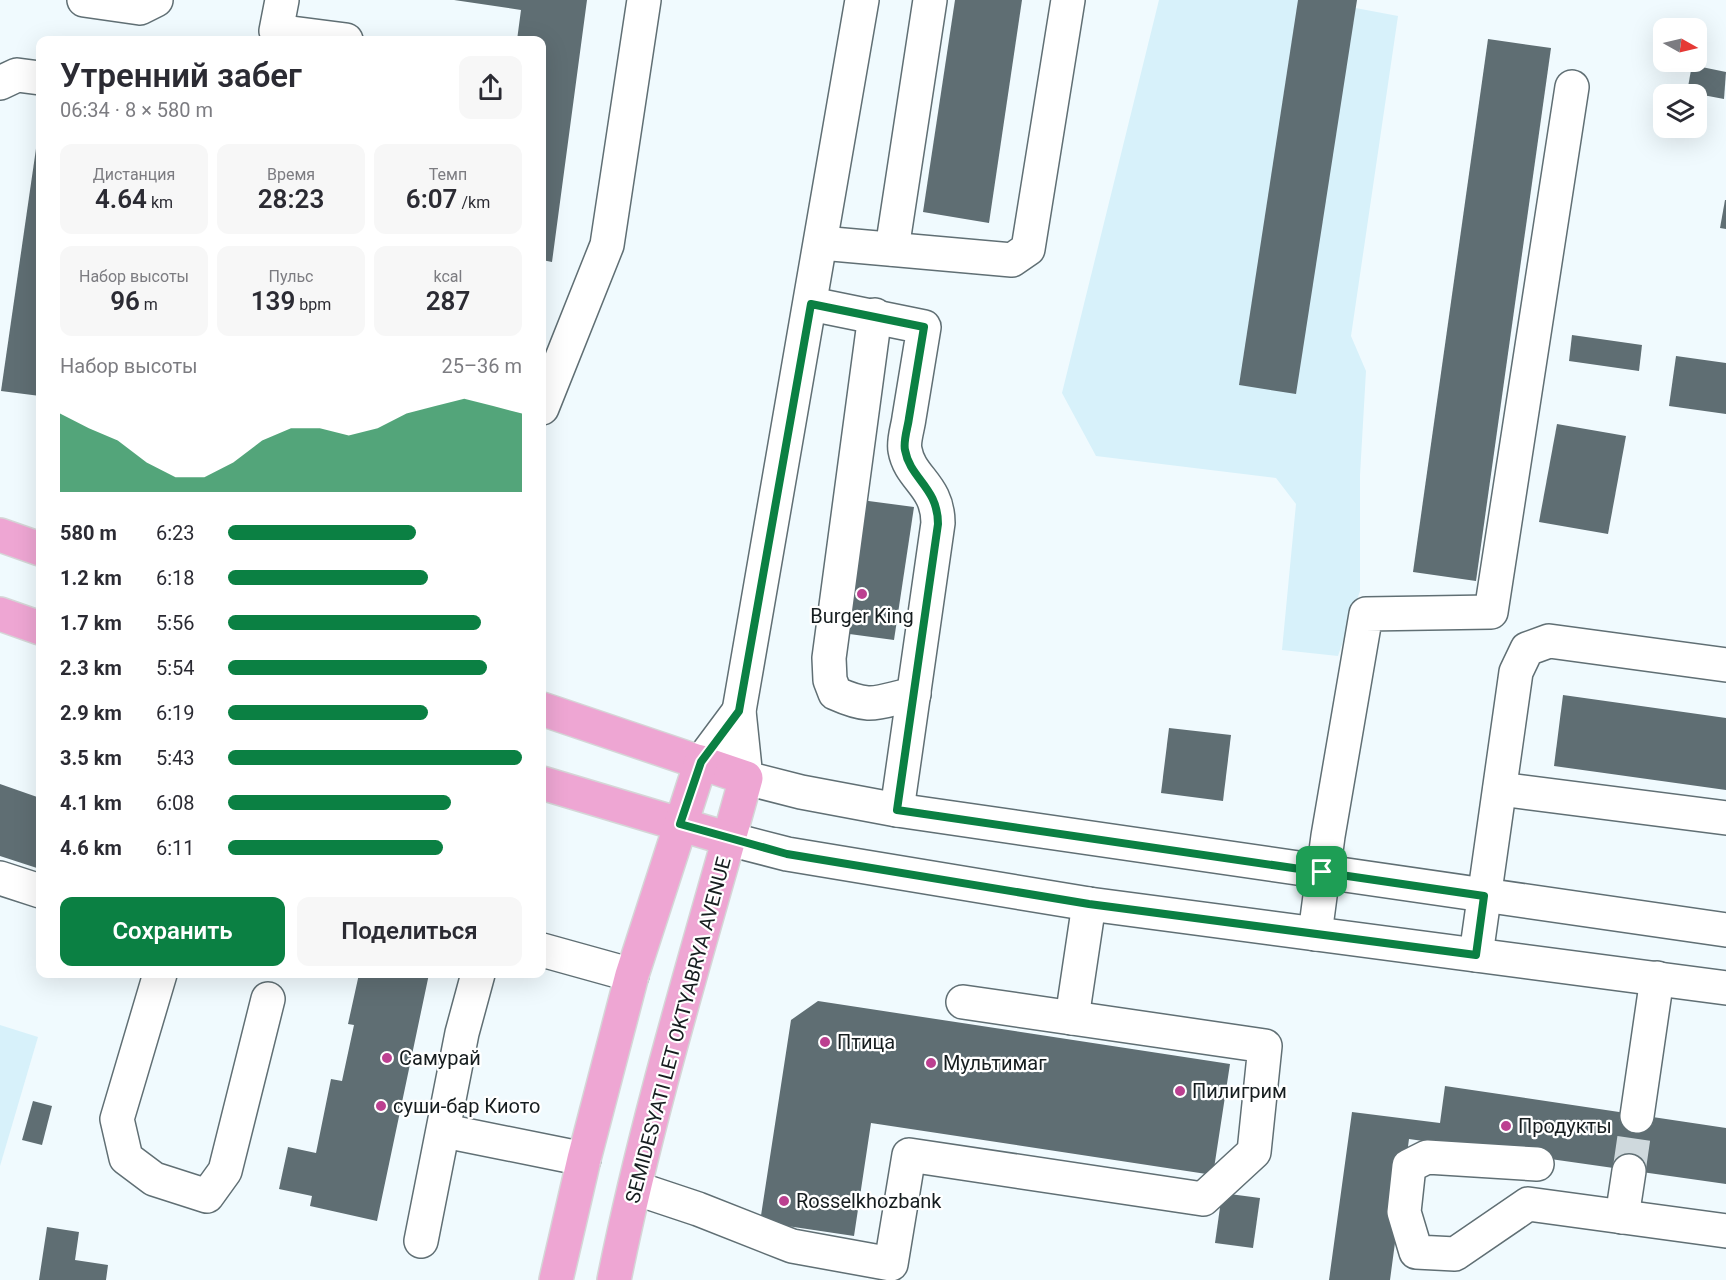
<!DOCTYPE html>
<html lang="ru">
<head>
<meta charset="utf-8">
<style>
	:root { --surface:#fff; --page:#f7f7f7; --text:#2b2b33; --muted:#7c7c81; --accent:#0b8043 }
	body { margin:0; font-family:Roboto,sans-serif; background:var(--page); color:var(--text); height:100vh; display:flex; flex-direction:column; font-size:22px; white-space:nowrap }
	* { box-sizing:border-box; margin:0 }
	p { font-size:20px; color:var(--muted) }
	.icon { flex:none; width:33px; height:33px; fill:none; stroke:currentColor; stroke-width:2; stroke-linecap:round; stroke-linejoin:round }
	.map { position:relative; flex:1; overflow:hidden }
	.drawer { position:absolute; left:36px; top:36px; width:510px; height:942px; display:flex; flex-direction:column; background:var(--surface); border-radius:12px; box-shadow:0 6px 24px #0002 }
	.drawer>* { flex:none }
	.needle { width:39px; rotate:98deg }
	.fabs { position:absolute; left:1653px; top:18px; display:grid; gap:12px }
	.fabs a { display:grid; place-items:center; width:54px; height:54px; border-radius:12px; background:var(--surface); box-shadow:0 6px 24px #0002; font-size:30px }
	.pin { position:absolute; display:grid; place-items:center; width:51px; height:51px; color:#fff; margin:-26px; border-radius:12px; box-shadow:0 3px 9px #0006 }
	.round { display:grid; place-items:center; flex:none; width:63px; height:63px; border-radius:12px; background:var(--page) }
	.overview { display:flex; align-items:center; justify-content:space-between; height:102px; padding:0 24px }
	h1 { font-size:33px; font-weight:600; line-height:45px }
	.stats { display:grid; grid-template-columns:repeat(3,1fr); gap:9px; height:102px; padding:6px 24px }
	.stats div { display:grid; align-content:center; border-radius:12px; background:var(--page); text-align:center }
	.stats b { font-size:26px; font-weight:600 }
	.stats small { font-size:16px; font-weight:400 }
	.stats p { font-size:16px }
	.chart { height:168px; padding:12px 24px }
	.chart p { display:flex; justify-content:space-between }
	.chart svg { width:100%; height:108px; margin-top:6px; fill:var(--accent); opacity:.7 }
	.cta { display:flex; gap:12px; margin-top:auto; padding:12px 24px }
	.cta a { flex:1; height:69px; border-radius:12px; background:var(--accent); color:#fff; font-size:24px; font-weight:600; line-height:69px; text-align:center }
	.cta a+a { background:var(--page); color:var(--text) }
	ul { padding:0 24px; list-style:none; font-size:20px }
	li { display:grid; grid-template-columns:96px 72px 1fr; align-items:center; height:45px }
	li i { height:15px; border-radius:8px; background:var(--accent) }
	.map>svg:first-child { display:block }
	.built { fill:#d7f1fa }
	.building { fill:#5f6e73 }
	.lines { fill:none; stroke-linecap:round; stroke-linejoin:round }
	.minor-tunnel { stroke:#cfd9dd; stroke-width:33; stroke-dasharray:33 16; stroke-linecap:butt }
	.minor-casing { stroke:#606f74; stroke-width:36 }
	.major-casing { stroke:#d5d6d7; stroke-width:36 }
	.minor { stroke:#fff; stroke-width:33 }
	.major { stroke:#eea6d3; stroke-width:33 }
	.route-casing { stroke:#fff; stroke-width:12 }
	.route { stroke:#0b8043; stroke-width:8 }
	.poi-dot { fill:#bc4090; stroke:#fff; stroke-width:2 }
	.labels { text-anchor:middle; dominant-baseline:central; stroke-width:4.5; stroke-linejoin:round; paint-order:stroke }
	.poi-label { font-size:20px; fill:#161d1f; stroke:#fff; text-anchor:start }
	.street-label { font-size:20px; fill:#161d1f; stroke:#fff }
</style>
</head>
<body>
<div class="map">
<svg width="1726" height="1280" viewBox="0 0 1726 1280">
	<rect width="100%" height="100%" fill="#f0fafe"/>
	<g class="built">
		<path d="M1159,0H1313L1398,16L1351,336L1366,371L1360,475V591L1338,656L1282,650L1296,504L1276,478L1096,456L1062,393Z"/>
		<path d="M0,1025L38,1037L0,1166Z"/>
	</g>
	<g class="building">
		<path d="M454,0H587L552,262L542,260V40H517L521,10Z"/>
		<path d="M955,0H1022L989,223L923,212Z"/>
		<path d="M1298,0H1357L1296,394L1239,385Z"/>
		<path d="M1488,39L1551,48L1476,581L1413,572Z"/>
		<path d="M1692,65L1726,72L1724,99L1687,92Z"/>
		<path d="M39,128H40V396L1,391Z"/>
		<path d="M1725,200H1726V229L1720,228Z"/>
		<path d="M1572,335L1642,345L1639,371L1569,361Z"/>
		<path d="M1676,356L1726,363V414L1669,406Z"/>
		<path d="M1557,424L1626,436L1608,534L1539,522Z"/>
		<path d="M861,500L914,507L894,640L842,633Z"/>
		<path d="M1563,695L1726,718V790L1554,766Z"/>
		<path d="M1169,728L1231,735L1223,801L1161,793Z"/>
		<path d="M0,784L40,798V869L0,856Z"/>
		<path d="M359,974H429L377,1221L310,1206L312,1196L279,1189L288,1147L316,1153L331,1079L342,1081L354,1025L348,1024Z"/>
		<path d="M818,1001L1230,1064L1213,1175L871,1123L854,1236L760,1222L791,1020Z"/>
		<path d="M1445,1086L1726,1128V1184L1409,1139L1390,1280H1329L1352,1112L1440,1123Z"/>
		<path d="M33,1101L52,1106L42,1145L22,1140Z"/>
		<path d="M1222,1193L1260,1198L1253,1248L1215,1243Z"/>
		<path d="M47,1227L79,1232L75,1260L108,1265L106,1280H39Z"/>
	</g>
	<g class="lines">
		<path class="minor-tunnel" d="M1629,1171L1637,1116"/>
		<defs>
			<g id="minor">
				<path d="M84,0L140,8L156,0"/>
				<path d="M282,0L276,31L346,40"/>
				<path d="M862,0L739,711L746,778L801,792L897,810L1726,930"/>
				<path d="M0,83L17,75L40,78"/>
				<path d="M821,243L1012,260L1028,249L1068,0"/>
				<path d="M892,249L930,0"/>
				<path d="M811,304L924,327C919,357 914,388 909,418C908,427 903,441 905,450C910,479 938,485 938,523L897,810"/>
				<path d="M875,315L829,658L830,680L835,693C873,710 876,702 914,694"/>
				<path d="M542,408L607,245L644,0"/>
				<path d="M701,762L739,711"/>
				<path d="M1500,789L1726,818"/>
				<path d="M729,839L787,854L1089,904L1726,988"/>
				<path d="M0,878L40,891"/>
				<path d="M1315,934L1328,836L1366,614L1491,612L1572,87"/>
				<path d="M542,950L632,975"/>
				<path d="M1476,955L1516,672L1527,649L1549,641L1726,665"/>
				<path d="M160,974L117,1119L126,1158L154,1179L207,1196L225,1171L268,999"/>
				<path d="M1072,1018L1089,904"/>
				<path d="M1637,1116L1657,978"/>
				<path d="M445,1131L584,1159"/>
				<path d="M1537,1164L1427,1157L1409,1166L1404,1212L1416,1252L1455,1254L1528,1204L1726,1231"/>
				<path d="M635,1188L698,1209L792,1246L891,1264L909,1155L1203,1199L1254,1152L1265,1046L963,1002"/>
				<path d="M1622,1217L1629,1171"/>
				<path d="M421,1241L462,1033L478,974"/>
			</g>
			<g id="major">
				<path d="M0,535L40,549"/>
				<path d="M0,614L40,628"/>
				<path d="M542,709L746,778C700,944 648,1111 614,1280"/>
				<path d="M542,783L729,839"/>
				<path d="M556,1280L584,1159L632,975L701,762"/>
			</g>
		</defs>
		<use href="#minor" class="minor-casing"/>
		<use href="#major" class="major-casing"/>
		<use href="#minor" class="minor"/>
		<use href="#major" class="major"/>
	</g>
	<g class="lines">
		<defs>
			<path id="route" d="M811,304L924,327C919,357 914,388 909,418C908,427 903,441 905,450C910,479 938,487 938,524L897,810L1484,896L1476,955L1089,904L787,854L680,824L701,762L739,711Z"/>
		</defs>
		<use href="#route" class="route-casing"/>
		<use href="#route" class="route"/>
	</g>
	<g class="poi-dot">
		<circle cx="862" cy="594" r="6"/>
		<circle cx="825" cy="1042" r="6"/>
		<circle cx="387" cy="1058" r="6"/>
		<circle cx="931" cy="1063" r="6"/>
		<circle cx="1180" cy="1091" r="6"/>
		<circle cx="381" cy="1106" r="6"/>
		<circle cx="1506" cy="1126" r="6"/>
		<circle cx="784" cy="1201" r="6"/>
	</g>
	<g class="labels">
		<g class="poi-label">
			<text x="862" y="616" text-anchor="middle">Burger King</text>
			<text x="837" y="1042">Птица</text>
			<text x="399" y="1058">Самурай</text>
			<text x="943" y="1063">Мультимаг</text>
			<text x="1192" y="1091">Пилигрим</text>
			<text x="393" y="1106">суши-бар Киото</text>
			<text x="1518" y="1126">Продукты</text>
			<text x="796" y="1201">Rosselkhozbank</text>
		</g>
		<g class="street-label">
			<text transform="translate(678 1030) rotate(-75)">SEMIDESYATI LET OKTYABRYA AVENUE</text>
		</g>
	</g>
</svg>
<div class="fabs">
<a><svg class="needle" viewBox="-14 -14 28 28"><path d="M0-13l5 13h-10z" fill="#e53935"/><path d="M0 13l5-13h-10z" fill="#7c7c81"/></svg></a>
<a><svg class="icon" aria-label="layers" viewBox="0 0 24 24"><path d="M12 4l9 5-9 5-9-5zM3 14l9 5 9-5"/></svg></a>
</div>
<div class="pin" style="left:1322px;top:872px;background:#1e9e55"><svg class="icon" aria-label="arrive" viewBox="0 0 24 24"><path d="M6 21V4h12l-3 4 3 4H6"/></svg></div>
<section class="drawer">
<div class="overview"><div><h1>Утренний забег</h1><p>06:34 · 8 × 580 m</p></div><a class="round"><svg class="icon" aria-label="share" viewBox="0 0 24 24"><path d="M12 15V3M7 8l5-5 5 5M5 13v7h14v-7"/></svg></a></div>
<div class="stats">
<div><p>Дистанция</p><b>4.64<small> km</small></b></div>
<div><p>Время</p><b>28:23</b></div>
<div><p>Темп</p><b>6:07<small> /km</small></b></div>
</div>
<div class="stats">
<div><p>Набор высоты</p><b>96<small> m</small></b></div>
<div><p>Пульс</p><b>139<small> bpm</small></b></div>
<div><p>kcal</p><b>287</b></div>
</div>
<div class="chart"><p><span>Набор высоты</span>25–36 m</p>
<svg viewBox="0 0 160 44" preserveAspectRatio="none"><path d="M0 44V12L10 18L20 23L30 32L40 38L50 38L60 32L70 23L80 18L90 18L100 21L110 18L120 12L130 9L140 6L150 9L160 12V44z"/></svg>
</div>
<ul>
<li><b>580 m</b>6:23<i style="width:64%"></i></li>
<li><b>1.2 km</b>6:18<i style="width:68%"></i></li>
<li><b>1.7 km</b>5:56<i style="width:86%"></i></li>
<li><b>2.3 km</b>5:54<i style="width:88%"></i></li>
<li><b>2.9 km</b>6:19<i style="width:68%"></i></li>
<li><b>3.5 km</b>5:43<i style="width:100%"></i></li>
<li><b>4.1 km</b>6:08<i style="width:76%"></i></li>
<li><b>4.6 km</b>6:11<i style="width:73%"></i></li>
</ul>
<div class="cta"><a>Сохранить</a><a>Поделиться</a></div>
</section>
</div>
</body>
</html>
